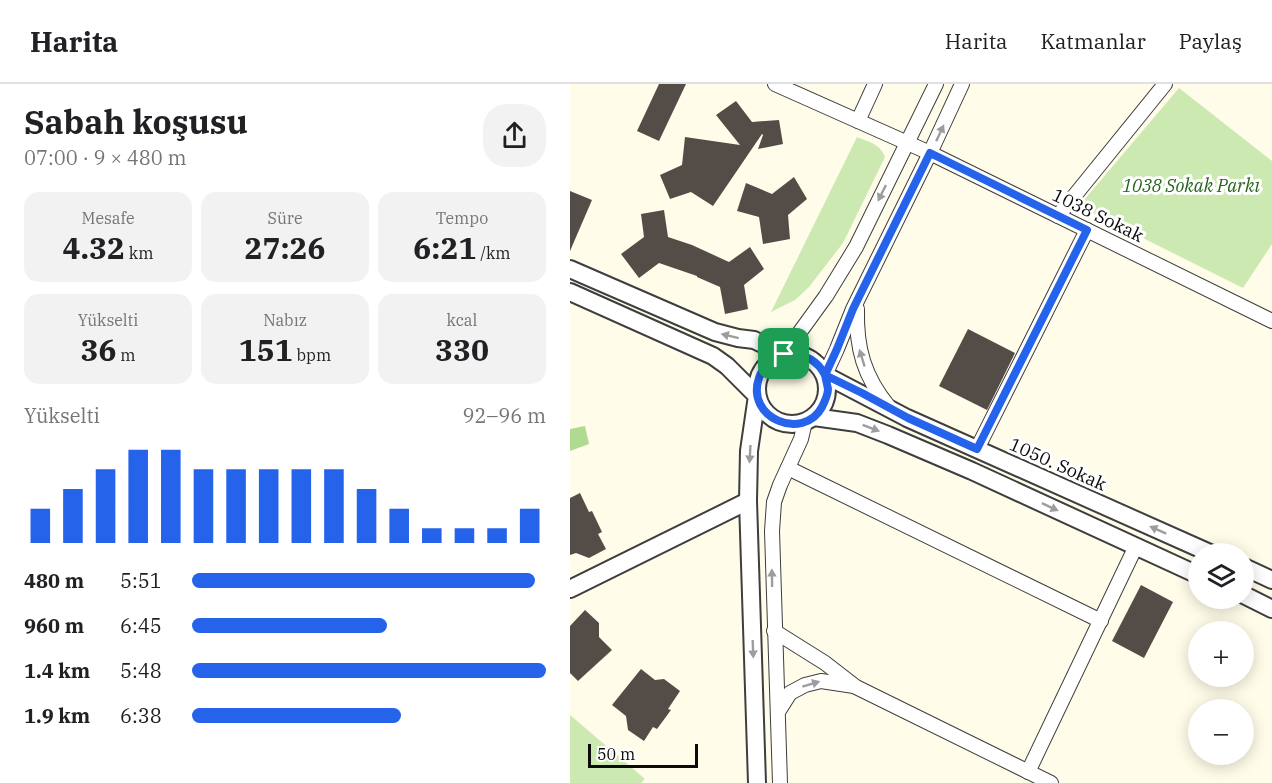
<!DOCTYPE html>
<html lang="tr">
<head>
<meta charset="utf-8">
<style>
	:root { --surface:#fff; --page:#f2f2f2; --text:#202124; --muted:#757577; --line:#e0e0e0; --accent:#2563eb }
	body { margin:0; font-family:"IBM Plex Serif",serif; background:var(--page); color:var(--text); height:100vh; display:flex; flex-direction:column; font-size:22px; white-space:nowrap }
	* { box-sizing:border-box; margin:0 }
	p { font-size:20px; color:var(--muted) }
	.icon { flex:none; width:33px; height:33px; fill:none; stroke:currentColor; stroke-width:2; stroke-linecap:round; stroke-linejoin:round }
	.map { position:relative; flex:1; overflow:hidden }
	.panel { display:flex; flex-direction:column; background:var(--surface); width:570px }
	.panel>* { flex:none }
	.buttons { position:absolute; left:618px; top:459px; display:grid; gap:12px }
	.buttons a { display:grid; place-items:center; width:66px; height:66px; border-radius:50%; background:var(--surface); box-shadow:0 3px 15px #0003; font-size:30px }
	.scale { position:absolute; left:18px; bottom:15px; width:110px; box-sizing:border-box; padding-left:6px; border:3px solid #0b0b0b; border-top:0; font-size:16px; line-height:21px; white-space:nowrap; color:#0b0b0b; -webkit-text-stroke:4px #fff; paint-order:stroke }
	.pin { position:absolute; display:grid; place-items:center; width:51px; height:51px; color:#fff; margin:-26px; border-radius:12px; box-shadow:0 3px 9px #0006 }
	.round { display:grid; place-items:center; flex:none; width:63px; height:63px; border-radius:24px; background:var(--page) }
	.headline { display:flex; align-items:center; justify-content:space-between; height:102px; padding:0 24px }
	h1 { font-size:33px; font-weight:700; line-height:45px }
	.figures { display:grid; grid-template-columns:repeat(3,1fr); gap:9px; height:102px; padding:6px 24px }
	.figures div { display:grid; align-content:center; border-radius:15px; background:var(--page); text-align:center }
	.figures b { font-size:30px; font-weight:700 }
	.figures small { font-size:16px; font-weight:400 }
	.figures p { font-size:16px }
	.chart { height:168px; padding:12px 24px }
	.chart p { display:flex; justify-content:space-between }
	.chart svg { width:100%; height:108px; margin-top:6px; stroke:var(--accent); stroke-width:6 }
	ul { padding:0 24px; list-style:none; font-size:20px }
	li { display:grid; grid-template-columns:96px 72px 1fr; align-items:center; height:45px }
	li i { height:15px; border-radius:8px; background:var(--accent) }
	header { display:flex; align-items:center; gap:36px; box-sizing:border-box; height:84px; padding:0 30px; background:var(--surface); border-bottom:2px solid var(--line) }
	header strong { font-size:28px }
	nav { display:flex; gap:33px; margin-inline-start:auto; font-size:21px }
	main { display:flex; flex:1; min-height:0 }
	.map>svg:first-child { display:block }
	.green { fill:#cce9b2 }
	.forest { fill:#afdb91 }
	.building { fill:#544d47 }
	.lines { fill:none; stroke-linecap:round; stroke-linejoin:round }
	.minor-casing { stroke:#3e3e3e; stroke-width:16 }
	.tertiary-casing { stroke:#3e3e3e; stroke-width:20 }
	.minor { stroke:#fff; stroke-width:14 }
	.tertiary { stroke:#fff; stroke-width:16 }
	.oneway { fill:#9d9d9d }
	.route-casing { stroke:#fff; stroke-width:12 }
	.route { stroke:#2563eb; stroke-width:8 }
	.labels { text-anchor:middle; dominant-baseline:central; stroke-width:6; stroke-linejoin:round; paint-order:stroke }
	.park-label { font-size:18px; font-style:italic; fill:#26631b; stroke:#fff }
	.street-label { font-size:18px; fill:#0b0b0b; stroke:#fff }
</style>
</head>
<body>
<header>
<strong>Harita</strong>
<nav><a>Harita</a><a>Katmanlar</a><a>Paylaş</a></nav>
</header>
<main>
<section class="panel">
<div class="headline"><div><h1>Sabah koşusu</h1><p>07:00 · 9 × 480 m</p></div><a class="round"><svg class="icon" aria-label="share" viewBox="0 0 24 24"><path d="M12 15V3M7 8l5-5 5 5M5 13v7h14v-7"/></svg></a></div>
<div class="figures">
<div><p>Mesafe</p><b>4.32<small> km</small></b></div>
<div><p>Süre</p><b>27:26</b></div>
<div><p>Tempo</p><b>6:21<small> /km</small></b></div>
</div>
<div class="figures">
<div><p>Yükselti</p><b>36<small> m</small></b></div>
<div><p>Nabız</p><b>151<small> bpm</small></b></div>
<div><p>kcal</p><b>330</b></div>
</div>
<div class="chart"><p><span>Yükselti</span>92–96 m</p>
<svg viewBox="0 0 160 44" preserveAspectRatio="none"><path d="M5 44V30M15 44V22M25 44V14M35 44V6M45 44V6M55 44V14M65 44V14M75 44V14M85 44V14M95 44V14M105 44V22M115 44V30M125 44V38M135 44V38M145 44V38M155 44V30"/></svg>
</div>
<ul>
<li><b>480 m</b>5:51<i style="width:97%"></i></li>
<li><b>960 m</b>6:45<i style="width:55%"></i></li>
<li><b>1.4 km</b>5:48<i style="width:100%"></i></li>
<li><b>1.9 km</b>6:38<i style="width:59%"></i></li>
</ul>
</section>
<div class="map">
<svg width="702" height="699" viewBox="0 0 702 699">
	<rect width="100%" height="100%" fill="#fffce9"/>
	<g class="green">
		<path d="M609,4L702,77V160L673,204L509,122Z"/>
		<path d="M287,53C299,58 310,60 315,73L273,159L239,203L225,216L201,228Z"/>
		<path d="M0,631L75,695L71,699H0Z"/>
	</g>
	<path class="forest" d="M15,342L19,360L0,367V345Z"/>
	<g class="building">
		<path d="M89,0H116L89,57L67,47Z"/>
		<path d="M166,17L182,38L209,36L213,60L188,65L193,51L192,50L143,122L121,108L100,115L90,91L112,81L115,53L170,61L146,31Z"/>
		<path d="M224,93L237,115L218,131L220,155L193,160L189,133L167,127L176,99L202,110Z"/>
		<path d="M0,107L22,116L0,167Z"/>
		<path d="M94,126L98,153L122,161L159,178L180,163L194,185L174,201L178,225L155,230L150,203L127,193V192L89,179L69,194L51,170L74,153L71,130Z"/>
		<path d="M398,245L445,269L417,326L369,302Z"/>
		<path d="M10,409L19,428L22,427L32,448L28,450L36,465L19,474L6,469L0,471V414Z"/>
		<path d="M571,501L603,518L574,574L542,557Z"/>
		<path d="M15,526L29,539V553L42,566L8,597L0,589V542Z"/>
		<path d="M71,585L85,596L94,595L110,607L98,625L101,626L87,645L83,643L74,657L58,646L56,632L42,621Z"/>
	</g>
	<g class="lines">
		<defs>
			<g id="minor">
				<path d="M205,0L360,69L702,237"/>
				<path d="M288,37L305,0"/>
				<path d="M488,132L595,0"/>
				<path d="M287,225C286,264 294,293 319,323"/>
				<path d="M214,270L256,212L286,163L366,0"/>
				<path d="M255,291L267,265L283,225L360,69L392,0"/>
				<path d="M407,365L517,146"/>
				<path d="M218,384L531,537"/>
				<path d="M204,547L255,579L286,603L481,699"/>
				<path d="M208,628L220,609L235,601L251,597L284,602"/>
				<path d="M458,688L566,462"/>
				<path d="M210,699L202,447L204,418L210,401L231,355L235,338"/>
			</g>
			<g id="tertiary">
				<path d="M0,185L145,248L168,254L184,256L214,270"/>
				<path d="M0,208L143,272L157,282L187,312L179,367L178,417L187,699"/>
				<circle cx="222" cy="305" r="35"/>
				<path d="M255,291L337,334L642,470"/>
				<path d="M244,333L287,339L318,351L402,387L628,491"/>
				<path d="M674,483L702,496"/>
				<path d="M0,505L178,417"/>
				<path d="M674,511L702,525"/>
			</g>
		</defs>
		<use href="#minor" class="minor-casing"/>
		<use href="#tertiary" class="tertiary-casing"/>
		<use href="#minor" class="minor"/>
		<use href="#tertiary" class="tertiary"/>
	</g>
	<defs><path id="oneway-solid" d="M-6-.8H1V-3.2L6.5 0L1 3.2V.8H-6Z" transform="scale(1.5)"/></defs>
	<g class="oneway">
		<use href="#oneway-solid" transform="translate(370 49) rotate(-65)"/>
		<use href="#oneway-solid" transform="translate(312 109) rotate(116)"/>
		<use href="#oneway-solid" transform="translate(160 252) rotate(-166)"/>
		<use href="#oneway-solid" transform="translate(292 274) rotate(-107)"/>
		<use href="#oneway-solid" transform="translate(301 344) rotate(21)"/>
		<use href="#oneway-solid" transform="translate(180 370) rotate(93)"/>
		<use href="#oneway-solid" transform="translate(480 423) rotate(25)"/>
		<use href="#oneway-solid" transform="translate(588 446) rotate(-156)"/>
		<use href="#oneway-solid" transform="translate(202 494) rotate(-91)"/>
		<use href="#oneway-solid" transform="translate(183 565) rotate(88)"/>
		<use href="#oneway-solid" transform="translate(241 600) rotate(-17)"/>
	</g>
	<g class="lines">
		<defs>
			<path id="route" d="M214,270C202,275 193,282 189,294C175,334 233,358 252,323C255,317 258,311 258,305C257,300 256,296 255,291L292,309L338,334L407,365L517,146L360,69L283,225L267,265L255,291C247,275 232,269 214,270"/>
		</defs>
		<use href="#route" class="route-casing"/>
		<use href="#route" class="route"/>
	</g>
	<g class="labels">
		<g class="park-label">
			<text x="621" y="101">1038 Sokak Parkı</text>
		</g>
		<g class="street-label">
			<text transform="translate(528 131) rotate(26)">1038 Sokak</text>
			<text transform="translate(488 380) rotate(24)">1050. Sokak</text>
		</g>
	</g>
</svg>
<div class="buttons">
<a><svg class="icon" aria-label="layers" viewBox="0 0 24 24"><path d="M12 4l9 5-9 5-9-5zM3 14l9 5 9-5"/></svg></a>
<a>+</a>
<a>−</a>
</div>
<div class="scale">50 m</div>
<div class="pin" style="left:214px;top:270px;background:#1e9e55"><svg class="icon" aria-label="arrive" viewBox="0 0 24 24"><path d="M6 21V4h12l-3 4 3 4H6"/></svg></div>
</div>
</main>
</body>
</html>
